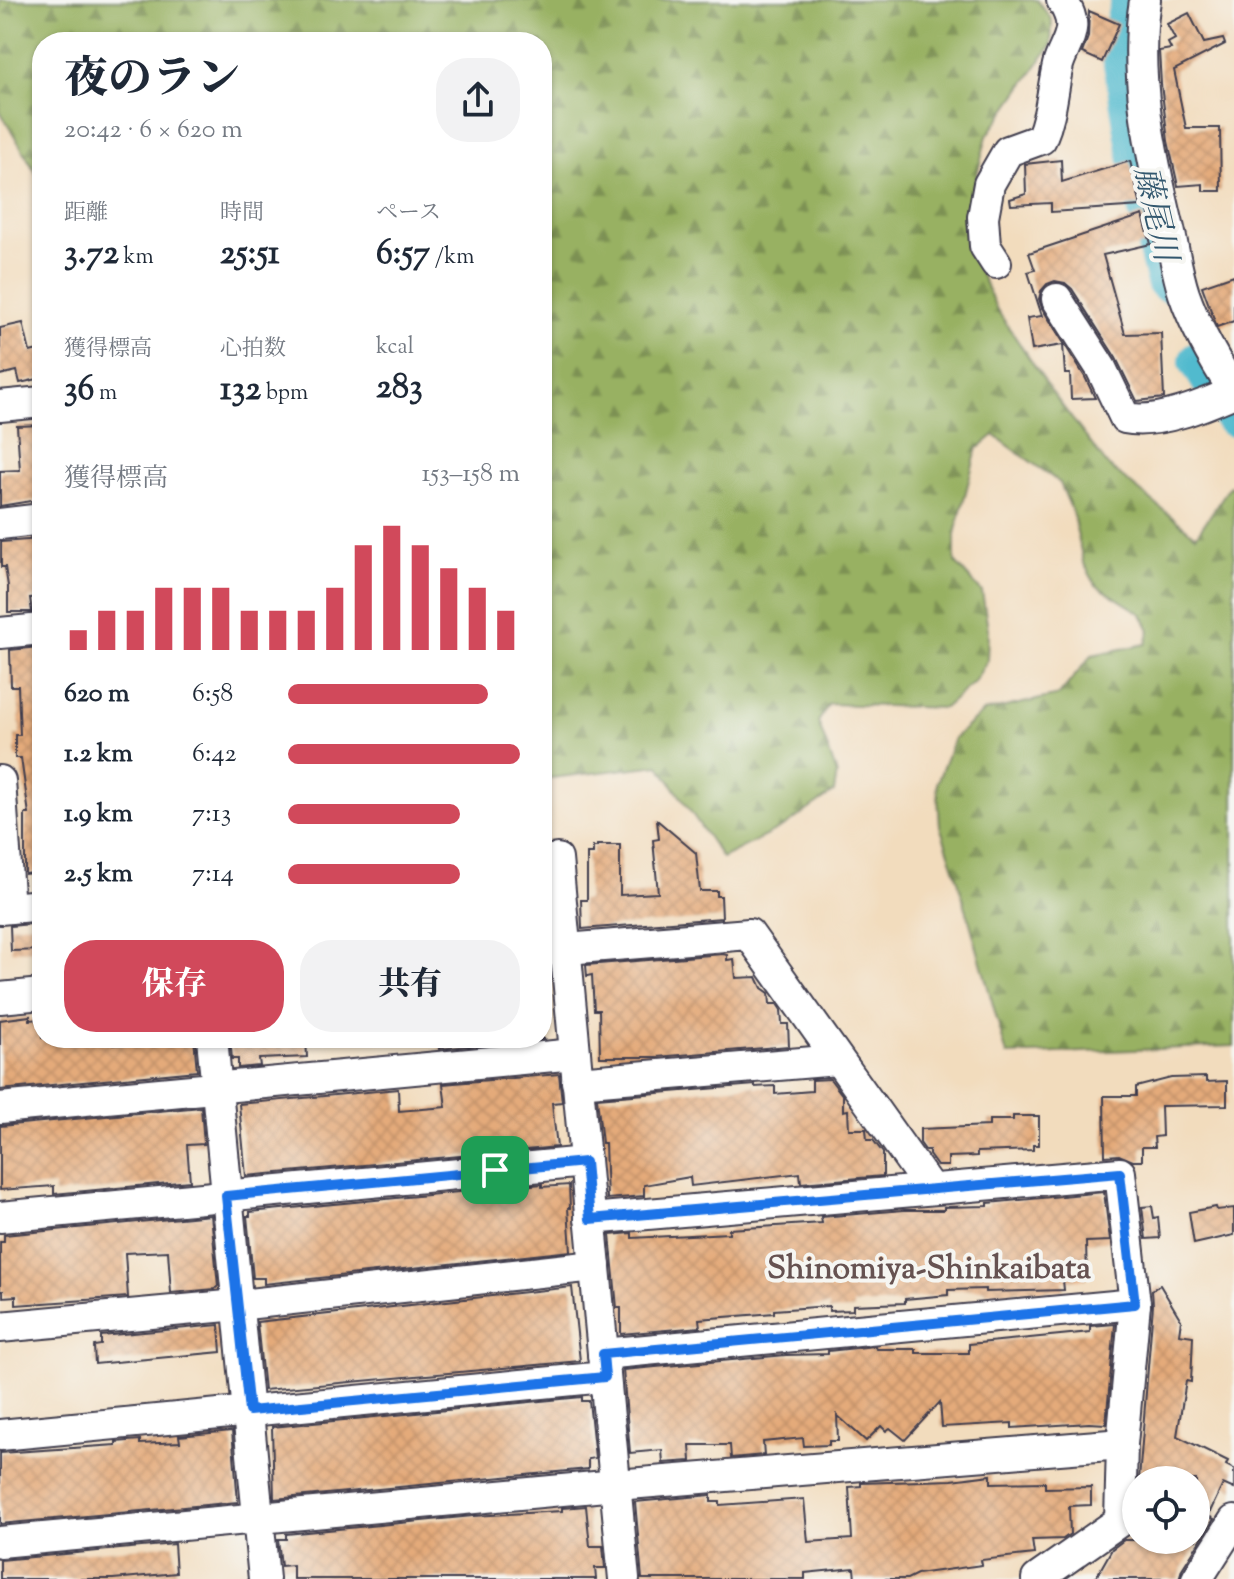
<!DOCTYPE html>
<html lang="ja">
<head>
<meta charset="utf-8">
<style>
	:root { --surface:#fff; --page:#f2f2f3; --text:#1f2937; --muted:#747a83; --accent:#d1495b }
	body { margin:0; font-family:"Sorts Mill Goudy","Noto Serif JP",serif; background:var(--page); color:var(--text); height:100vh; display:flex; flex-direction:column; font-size:30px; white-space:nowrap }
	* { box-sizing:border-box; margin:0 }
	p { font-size:26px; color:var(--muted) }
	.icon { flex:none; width:44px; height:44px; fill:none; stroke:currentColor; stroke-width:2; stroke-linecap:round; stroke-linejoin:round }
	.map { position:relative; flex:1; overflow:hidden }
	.side { position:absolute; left:32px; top:32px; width:520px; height:1016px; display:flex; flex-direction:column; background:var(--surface); border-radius:32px; box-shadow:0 2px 6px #0004 }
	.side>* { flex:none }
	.buttons { position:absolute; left:1122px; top:1466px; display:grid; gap:16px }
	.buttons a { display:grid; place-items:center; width:88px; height:88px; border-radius:50%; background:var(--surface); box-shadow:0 2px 6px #0004; font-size:40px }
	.pin { position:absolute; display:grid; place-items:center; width:68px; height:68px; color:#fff; margin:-34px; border-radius:16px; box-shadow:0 4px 12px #0006 }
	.round { display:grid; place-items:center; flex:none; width:84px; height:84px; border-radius:32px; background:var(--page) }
	.head { display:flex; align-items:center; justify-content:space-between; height:136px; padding:0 32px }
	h1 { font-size:44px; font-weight:800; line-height:60px }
	.stats { display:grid; grid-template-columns:repeat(3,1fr); gap:12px; height:136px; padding:8px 32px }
	.stats div { display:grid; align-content:center }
	.stats b { font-size:34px; font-weight:800 }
	.stats small { font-size:22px; font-weight:400 }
	.stats p { font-size:22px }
	.chart { height:224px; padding:16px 32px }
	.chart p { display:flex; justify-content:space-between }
	.chart svg { width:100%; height:144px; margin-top:8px; stroke:var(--accent); stroke-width:6 }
	.cta { display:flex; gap:16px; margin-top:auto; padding:16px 32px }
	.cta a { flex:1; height:92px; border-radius:32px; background:var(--accent); color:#fff; font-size:32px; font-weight:800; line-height:92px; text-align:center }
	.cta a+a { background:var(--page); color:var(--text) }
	ul { padding:0 32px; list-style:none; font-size:26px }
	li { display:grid; grid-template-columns:128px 96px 1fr; align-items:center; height:60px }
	li i { height:20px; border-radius:10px; background:var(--accent) }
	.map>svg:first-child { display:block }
	.forest { fill:url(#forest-firs); stroke:#5d6a4e; stroke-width:2 }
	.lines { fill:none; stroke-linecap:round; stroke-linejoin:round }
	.river { stroke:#51bace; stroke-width:42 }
	.building { fill:url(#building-cross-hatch) }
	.minor-casing { stroke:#413e4e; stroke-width:34 }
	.minor { stroke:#fff; stroke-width:30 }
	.route-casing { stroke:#fff; stroke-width:16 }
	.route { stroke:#1a73e8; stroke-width:10 }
	.labels { text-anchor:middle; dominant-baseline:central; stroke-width:8; stroke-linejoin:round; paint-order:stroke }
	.water-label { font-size:32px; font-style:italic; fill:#32576e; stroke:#f6f6f2 }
	.neighbourhood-label { font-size:32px; font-weight:bold; fill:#665251; stroke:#f6f6f2 }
</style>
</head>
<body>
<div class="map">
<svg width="1234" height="1579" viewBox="0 0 1234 1579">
	<defs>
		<pattern id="forest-firs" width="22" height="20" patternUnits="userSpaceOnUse" patternTransform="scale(2)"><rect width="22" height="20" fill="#98b162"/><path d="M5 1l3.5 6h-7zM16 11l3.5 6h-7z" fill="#7c9052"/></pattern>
		<pattern id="building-cross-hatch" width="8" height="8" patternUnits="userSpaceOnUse" patternTransform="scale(2)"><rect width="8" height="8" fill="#e4aa7a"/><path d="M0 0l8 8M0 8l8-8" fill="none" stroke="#c3926a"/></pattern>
	</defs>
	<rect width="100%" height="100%" fill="#f6f6f2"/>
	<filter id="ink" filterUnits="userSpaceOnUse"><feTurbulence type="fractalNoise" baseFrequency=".0125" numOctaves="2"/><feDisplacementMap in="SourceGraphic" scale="16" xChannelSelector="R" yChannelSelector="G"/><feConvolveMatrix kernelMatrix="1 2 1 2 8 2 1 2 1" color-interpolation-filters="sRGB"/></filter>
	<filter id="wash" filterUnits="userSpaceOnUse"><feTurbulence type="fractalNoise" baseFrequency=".006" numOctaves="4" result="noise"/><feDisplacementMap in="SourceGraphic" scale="32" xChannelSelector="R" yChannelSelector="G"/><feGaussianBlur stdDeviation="1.8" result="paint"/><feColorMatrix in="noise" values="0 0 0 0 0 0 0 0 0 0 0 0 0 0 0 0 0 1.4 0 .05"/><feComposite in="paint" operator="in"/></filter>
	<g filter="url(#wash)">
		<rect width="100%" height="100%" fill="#f2dcbd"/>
		<path class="forest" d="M0,0H1037L1052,20L1051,46L987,136L968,209L972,255L997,310L1054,395L1108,466L1196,536L1230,486L1234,489V1046L1007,1055L958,880L940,826L937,783L954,738L983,712L1059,695L1092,655L1146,644L1150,630L1142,614L1096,585L1083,562L1073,513L1060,483L994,435L977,449L955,534V562L982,592L988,629L987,661L974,682L944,708L829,704L818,722L837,774L834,792L785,826L722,858L659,765L542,779V42H42V183L0,111Z"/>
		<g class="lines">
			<g class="river">
				<path d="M1132,0L1125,26L1122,51L1147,203L1167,281"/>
				<path d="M1200,361L1234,416"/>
			</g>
		</g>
		<g id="blocks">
			<g class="building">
				<path d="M1089,11L1119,24L1102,62L1082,53L1088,37Z"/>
				<path d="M1189,13L1204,43L1223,39L1225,44L1174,70L1186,128H1220L1221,191H1203V184L1178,186L1168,141L1161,84L1159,51L1171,49L1168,43L1175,39L1167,24Z"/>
				<path d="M1061,160L1062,182L1130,161L1141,206L1051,212V203L1011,205L1010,199L1026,194L1025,164Z"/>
				<path d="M1143,215L1151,244L1103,255L1125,334L1161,333L1164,398L1137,401L1116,358L1072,289L1065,283L1055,281L1047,284L1041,291L1039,299L1042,308L1085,377L1095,398L1071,399L1070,374H1065L1063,345L1032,350L1027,318L1042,316L1028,272L1035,270L1029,253Z"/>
				<path d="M1234,275V321L1217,327L1202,286Z"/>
				<path d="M23,323L30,352L42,349V378L20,383L17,371L0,375V328Z"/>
				<path d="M42,425V496H37V500L0,506V471L20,470L17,426Z"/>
				<path d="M41,539L42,597L30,598L32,612H8V586L5,567H1V542Z"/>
				<path d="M39,647L42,649V872L25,874V814H29L21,758H15V735H20L18,686H11L10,650Z"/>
				<path d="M657,820L696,853L700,891H717V896H721L722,918L582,929L581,900H587V854H593V847H597V845H620V895L658,893L653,840L659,839Z"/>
				<path d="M42,923V950L11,951L10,926Z"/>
				<path d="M723,954L727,955V960L734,959L736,978L757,977L762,988L769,993L770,1004H777L781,1010L782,1024H788L789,1046L657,1057H600L599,1010H594L592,975L587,976L586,965Z"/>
				<path d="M30,1016V1020L41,1019L42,1038H112L113,1045L194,1038L197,1071L0,1090V1020Z"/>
				<path d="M230,1038H306L307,1057L259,1059L260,1066L238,1068V1059H232Z"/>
				<path d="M438,1038H543V1039L439,1049Z"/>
				<path d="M559,1074L562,1102L552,1103L557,1147L246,1176L239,1104L398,1089L399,1111L446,1107L443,1084Z"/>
				<path d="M1206,1077V1082L1227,1081V1105L1161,1106L1162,1136L1154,1137L1155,1147H1142V1161H1133L1119,1155L1105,1156L1104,1096H1136V1087L1171,1078Z"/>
				<path d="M830,1079L843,1096V1111L848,1110L849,1129H866L867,1140H873L883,1153V1176L801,1183L800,1173L691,1186L690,1177L644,1185V1196L607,1199L605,1143H602L597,1098L755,1085V1087L775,1086V1094L812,1091V1080Z"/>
				<path d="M201,1107L204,1144L187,1145L190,1181L54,1194V1186L0,1190V1126Z"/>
				<path d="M1013,1116H1039V1145H1033V1150L977,1152V1156L948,1157V1166H937L929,1155V1150H925L920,1143V1129L989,1126V1120H1013Z"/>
				<path d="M542,1184V1187L569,1185L570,1208H568L571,1251L264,1284V1278H253L247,1216H250V1212Z"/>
				<path d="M1104,1192L1110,1241L1086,1242L1087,1279L1063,1280L1064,1290L985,1292V1289L948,1290V1295L905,1299V1303L853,1305V1310L829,1311V1306L774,1310V1313L762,1314L699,1319L700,1327L621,1334V1308H617L610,1235L632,1233V1238L729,1233V1229L822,1223L821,1217L904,1210H944V1207L988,1206V1203Z"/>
				<path d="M1152,1206L1154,1218L1158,1217L1160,1238L1146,1239L1142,1207Z"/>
				<path d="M1216,1207L1217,1210L1234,1208V1235L1194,1244L1189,1212Z"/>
				<path d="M211,1215L218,1286L215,1289L171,1293L168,1251L125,1253L128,1297L16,1305V1296L3,1297V1291H0V1242H4V1235Z"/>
				<path d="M1160,1285L1181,1320L1179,1334L1193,1336L1191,1382L1186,1381L1177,1436L1228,1461L1226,1465L1234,1469V1489L1223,1484L1208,1516L1214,1519L1182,1569L1179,1579H1095L1112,1549L1124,1540H1196V1480H1139L1153,1305L1152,1290Z"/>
				<path d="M572,1287L580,1361L264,1390L257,1322Z"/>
				<path d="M1115,1324L1106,1424L1089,1423L1012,1428V1423L942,1427L940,1402L905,1440L890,1428L886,1431L881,1426L866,1441L837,1415L838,1441H829V1445L804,1446L803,1438L763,1442L764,1455L731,1458L730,1445H690L691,1461L663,1463L662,1450L630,1453L623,1370L786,1355L828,1354V1351L875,1346L876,1349H916V1353H969V1344L1090,1332V1326Z"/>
				<path d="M219,1325L221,1352L95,1364L94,1346L101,1345V1336Z"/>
				<path d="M582,1397V1401H589L595,1458L588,1459V1469L274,1499L272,1427Z"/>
				<path d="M232,1431L238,1502L0,1524V1453L116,1445V1442L140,1440V1444L180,1442L179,1436Z"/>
				<path d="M991,1475V1483L1045,1482V1488L1091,1487V1505L1069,1506L1070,1534L1063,1539L1032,1540L1034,1554L981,1560L982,1565L917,1574L907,1579H855L854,1568L805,1573V1579H642L635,1502L711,1495V1502H720V1505L804,1499L808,1542L852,1539L849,1487L861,1486V1483L952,1480Z"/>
				<path d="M586,1506L590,1546H603L605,1568H595L596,1579H293V1565L281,1566L278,1539H286V1534L473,1516L562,1511V1508Z"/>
				<path d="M174,1544L176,1573L113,1579H0V1560Z"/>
			</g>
		</g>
	</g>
	<g filter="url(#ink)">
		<use href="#blocks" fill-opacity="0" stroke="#413e4e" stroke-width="2"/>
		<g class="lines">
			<defs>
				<g id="minor">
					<path d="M1145,0C1133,75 1151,155 1169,229C1174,250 1177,273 1184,294C1196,329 1214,360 1234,391"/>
					<path d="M996,263L985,246L983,217L989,184L1008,151L1041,139C1052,113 1052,91 1058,65C1061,53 1070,41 1071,29C1073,18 1067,9 1062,0"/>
					<path d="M1057,299L1101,368L1125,418C1158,425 1204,405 1234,392"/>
					<path d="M0,406L42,402"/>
					<path d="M0,524L42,519"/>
					<path d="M0,633L42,629"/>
					<path d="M0,781L9,908"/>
					<path d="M542,861L557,859L624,1579"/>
					<path d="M0,909L42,905"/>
					<path d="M542,951L749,934L930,1188"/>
					<path d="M0,998L42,994"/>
					<path d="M212,1038L264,1579"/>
					<path d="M577,1082L837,1060"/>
					<path d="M0,1108L575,1054"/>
					<path d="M0,1217L585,1162"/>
					<path d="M590,1219L1120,1173L1135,1304L1122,1444L1120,1521L1037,1579"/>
					<path d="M0,1327L238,1305L595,1266"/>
					<path d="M603,1354L1135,1304"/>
					<path d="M0,1435L605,1377"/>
					<path d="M0,1542L616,1485L1122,1444"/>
					<path d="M1197,1579L1234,1521"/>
				</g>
			</defs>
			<use href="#minor" class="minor-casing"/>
			<use href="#minor" class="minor"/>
		</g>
	</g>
	<g class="lines" filter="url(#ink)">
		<defs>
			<path id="route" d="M585,1162L590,1219L1120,1173L1135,1304L603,1354L605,1377L249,1411L226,1196Z"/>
		</defs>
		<use href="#route" class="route-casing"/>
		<use href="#route" class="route"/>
	</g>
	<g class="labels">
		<g class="water-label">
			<text transform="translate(1154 214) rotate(77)">藤尾川</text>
		</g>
		<g class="neighbourhood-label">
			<text x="929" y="1270">Shinomiya-Shinkaibata</text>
		</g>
	</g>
</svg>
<div class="buttons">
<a><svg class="icon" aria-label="locate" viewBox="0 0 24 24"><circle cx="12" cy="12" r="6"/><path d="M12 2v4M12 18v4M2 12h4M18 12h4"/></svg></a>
</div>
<div class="pin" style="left:495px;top:1170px;background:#1e9e55"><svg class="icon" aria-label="arrive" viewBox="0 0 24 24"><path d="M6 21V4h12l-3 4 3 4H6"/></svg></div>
<section class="side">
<div class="head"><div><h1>夜のラン</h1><p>20:42 · 6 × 620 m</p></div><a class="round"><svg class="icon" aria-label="share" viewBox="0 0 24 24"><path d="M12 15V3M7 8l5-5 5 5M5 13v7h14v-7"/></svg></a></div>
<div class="stats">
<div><p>距離</p><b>3.72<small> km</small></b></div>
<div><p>時間</p><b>25:51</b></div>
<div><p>ペース</p><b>6:57<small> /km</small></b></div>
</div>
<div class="stats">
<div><p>獲得標高</p><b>36<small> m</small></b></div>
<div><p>心拍数</p><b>132<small> bpm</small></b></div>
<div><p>kcal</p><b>283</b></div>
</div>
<div class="chart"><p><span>獲得標高</span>153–158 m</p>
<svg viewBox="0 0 160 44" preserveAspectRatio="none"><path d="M5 44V38M15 44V32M25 44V32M35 44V25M45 44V25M55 44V25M65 44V32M75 44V32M85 44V32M95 44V25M105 44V12M115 44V6M125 44V12M135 44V19M145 44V25M155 44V32"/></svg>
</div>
<ul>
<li><b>620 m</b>6:58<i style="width:86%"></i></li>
<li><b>1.2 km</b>6:42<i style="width:100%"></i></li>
<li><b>1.9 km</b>7:13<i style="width:74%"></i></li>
<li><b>2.5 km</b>7:14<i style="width:74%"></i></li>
</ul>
<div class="cta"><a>保存</a><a>共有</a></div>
</section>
</div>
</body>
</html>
